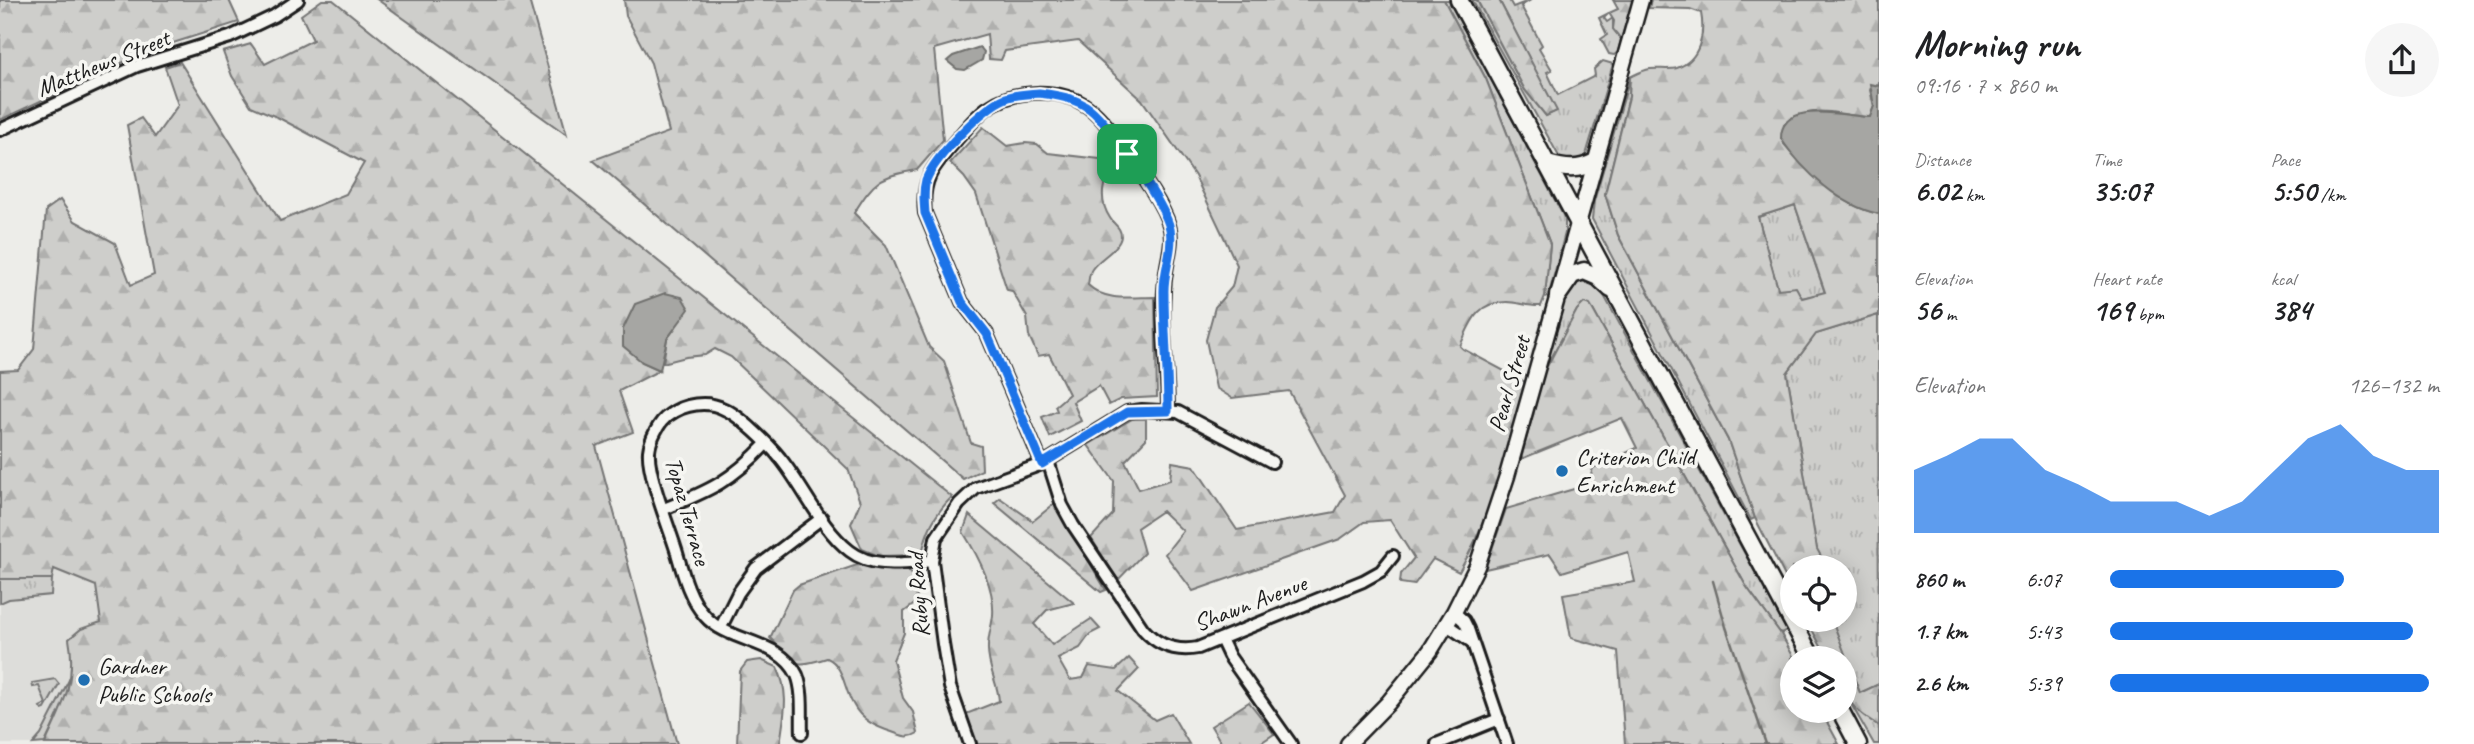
<!DOCTYPE html>
<html lang="en">
<head>
<meta charset="utf-8">
<style>
	:root { --surface:#fff; --page:#f6f6f6; --text:#202124; --muted:#757577; --accent:#1a73e8 }
	body { margin:0; font-family:Caveat,sans-serif; background:var(--page); color:var(--text); height:100vh; display:flex; flex-direction:column; font-size:26px; white-space:nowrap }
	* { box-sizing:border-box; margin:0 }
	p { font-size:23px; color:var(--muted) }
	.icon { flex:none; width:38px; height:38px; fill:none; stroke:currentColor; stroke-width:2; stroke-linecap:round; stroke-linejoin:round }
	.map { position:relative; flex:1; overflow:hidden }
	.panel { display:flex; flex-direction:column; background:var(--surface); width:595px }
	.panel>* { flex:none }
	.fabs { position:absolute; left:1780px; top:555px; display:grid; gap:14px }
	.fabs a { display:grid; place-items:center; width:77px; height:77px; border-radius:50%; background:var(--surface); box-shadow:0 4px 18px #0003; font-size:35px }
	.pin { position:absolute; display:grid; place-items:center; width:60px; height:60px; color:#fff; margin:-30px; border-radius:14px; box-shadow:0 4px 10px #0006 }
	.round { display:grid; place-items:center; flex:none; width:74px; height:74px; border-radius:37px; background:var(--page) }
	.headline { display:flex; align-items:center; justify-content:space-between; height:119px; padding:0 35px }
	h1 { font-size:38px; font-weight:600; line-height:52px }
	.metrics { display:grid; grid-template-columns:repeat(3,1fr); gap:10px; height:119px; padding:7px 35px }
	.metrics div { display:grid; align-content:center }
	.metrics b { font-size:30px; font-weight:600 }
	.metrics small { font-size:19px; font-weight:400 }
	.metrics p { font-size:19px }
	.chart { height:196px; padding:14px 35px }
	.chart p { display:flex; justify-content:space-between }
	.chart svg { width:100%; height:126px; margin-top:7px; fill:var(--accent); opacity:.7 }
	ul { padding:0 35px; list-style:none; font-size:23px }
	li { display:grid; grid-template-columns:112px 84px 1fr; align-items:center; height:52px }
	li i { height:18px; border-radius:9px; background:var(--accent) }
	main { display:flex; flex:1; min-height:0 }
	.map>svg:first-child { display:block }
	.built { fill:#ddddda }
	.grass { fill:url(#grass-tufts); stroke:#757574; stroke-width:2 }
	.forest { fill:url(#forest-firs); stroke:#757574; stroke-width:2; fill-rule:evenodd }
	.water { fill:#a6a6a3; stroke:#6f6f6d; stroke-width:2 }
	.lines { fill:none; stroke-linecap:round; stroke-linejoin:round }
	.stream { stroke:#6f6f6d; stroke-width:2.5 }
	.minor-casing { stroke:#1c1c1c; stroke-width:16 }
	.major-casing { stroke:#1c1c1c; stroke-width:19 }
	.highway-casing { stroke:#1c1c1c; stroke-width:21 }
	.minor { stroke:#f6f6f2; stroke-width:10 }
	.major { stroke:#f6f6f2; stroke-width:14 }
	.highway { stroke:#f6f6f2; stroke-width:16 }
	.route-casing { stroke:#fff; stroke-width:14 }
	.route { stroke:#1a73e8; stroke-width:9 }
	.poi-dot { fill:#1f6fb2; stroke:#f6f6f2; stroke-width:2.5 }
	.labels { text-anchor:middle; dominant-baseline:central; stroke-width:7; stroke-linejoin:round; paint-order:stroke }
	.street-label { font-size:24px; fill:#1c1c1c; stroke:#f6f6f2 }
	.poi-label { font-size:24px; fill:#1c1c1c; stroke:#f6f6f2; text-anchor:start }
</style>
</head>
<body>
<main>
<div class="map">
<svg width="1879" height="744" viewBox="0 0 1879 744">
	<defs>
		<pattern id="grass-tufts" width="24" height="20" patternUnits="userSpaceOnUse" patternTransform="scale(1.75)"><rect width="24" height="20" fill="#cececb"/><path d="M3 7l-1-3M5 7V3M7 7l1-3M15 17l-1-3M17 17v-4M19 17l1-3" fill="none" stroke="#b0b0ae"/></pattern>
		<pattern id="forest-firs" width="22" height="20" patternUnits="userSpaceOnUse" patternTransform="scale(1.75)"><rect width="22" height="20" fill="#cececb"/><path d="M5 1l3.5 6h-7zM16 11l3.5 6h-7z" fill="#b0b0ae"/></pattern>
	</defs>
	<rect width="100%" height="100%" fill="#edede9"/>
	<filter id="ink" filterUnits="userSpaceOnUse"><feTurbulence type="fractalNoise" baseFrequency=".0143" numOctaves="2"/><feDisplacementMap in="SourceGraphic" scale="14" xChannelSelector="R" yChannelSelector="G"/><feConvolveMatrix kernelMatrix="1 2 1 2 8 2 1 2 1" color-interpolation-filters="sRGB"/></filter>
	<g filter="url(#ink)">
		<path class="built" d="M0,548L177,617L158,744H0Z"/>
		<g class="grass">
			<path d="M1444,0H1449L1565,219V233L1548,298L1545,296L1550,244L1486,79Z"/>
			<path d="M1472,0H1477L1525,90L1546,116L1556,111L1499,0H1509L1513,7L1531,0L1521,6L1542,45L1539,48L1552,70L1547,72L1558,95L1595,76L1594,69L1603,61L1613,64L1586,155L1580,162L1561,160Z"/>
			<path d="M1609,13L1604,18L1607,22L1613,18V29L1621,39L1618,52L1614,55L1609,54L1601,39L1607,35L1599,18Z"/>
			<path d="M1630,77L1629,97L1605,194L1618,235L1728,440L1755,518L1751,520L1592,219L1594,201Z"/>
			<path d="M1795,205L1825,293L1802,298L1778,289L1758,217Z"/>
			<path d="M1588,275L1601,290L1787,631L1781,634L1746,586L1593,310L1584,303L1577,310L1544,372L1566,295L1572,281Z"/>
			<path d="M1878,315L1879,684L1860,693L1831,620H1844V567H1827L1817,550L1787,373L1816,334Z"/>
			<path d="M0,579H52L51,595L9,599L0,603Z"/>
			<path d="M72,674L67,696L45,743L33,744L41,735Z"/>
			<path d="M55,679L59,684L45,709L42,710L40,707L46,704L39,686L33,687L32,683Z"/>
			<path d="M1851,704L1879,726V744H1874Z"/>
		</g>
		<g class="forest">
			<path d="M0,0H229L239,22L145,52L0,120Z"/>
			<path d="M322,0H333L952,497C934,515 926,531 922,555L879,556L862,549L851,524L860,502L848,469L731,357L715,349L705,355L686,357L663,363L667,339L676,327L642,362L660,370L619,391L633,432L596,446L677,744H45C62,707 77,681 69,639L81,629L101,622L96,586L54,569L52,579H0V371L18,370L34,349L46,210L60,200L75,221L115,243L131,285L154,275L127,125L141,118L155,137L178,105L165,67L180,62L280,221L346,194L364,163L279,118L251,106L232,76L223,52L251,44L265,64L313,40L301,15Z"/>
			<path d="M378,0H529L567,135Z"/>
			<path d="M624,0H1444L1486,79L1550,244L1545,296L1541,306C1529,307 1518,302 1507,302C1476,302 1471,322 1460,346L1463,349L1525,382C1507,446 1493,514 1459,572L1433,559L1414,585L1400,583L1401,574L1414,558L1390,520L1364,522L1340,539L1193,591L1165,554L1183,531L1162,511L1137,528L1144,553L1118,580L1091,538L1113,514L1114,481L1088,445L1132,419H1146V439L1125,461L1139,489L1170,480L1172,462L1194,466L1237,530L1335,512L1345,495L1289,391L1232,398L1216,388L1206,340L1215,307L1232,287L1237,265L1195,176L1142,100L1078,41L1005,51L1001,60L989,59L987,34L934,49L943,140L917,170C879,176 874,181 854,213L886,245L929,347L944,361L971,443L981,446L982,470L963,479L593,160L669,132L651,63L626,16Z"/>
			<path d="M1477,0H1499L1557,111L1546,116L1525,90Z"/>
			<path d="M1613,0H1633L1621,39L1613,29L1614,21L1609,13L1618,9Z"/>
			<path d="M1651,0H1879V86L1877,84L1870,90L1874,106L1870,117C1836,116 1815,101 1784,125V144C1810,173 1839,206 1879,214V317L1878,315L1816,334L1787,373L1817,549L1827,567H1792V590L1755,518L1728,440L1618,235L1605,194L1629,97L1630,77C1636,74 1643,70 1650,69C1659,68 1669,70 1677,68C1700,60 1705,34 1701,13L1690,9L1649,8ZM1795,205L1825,292L1802,298L1796,287L1778,289L1758,217Z"/>
			<path d="M983,127L1007,146L1025,143L1037,144L1048,153L1100,159L1104,155L1114,167C1101,181 1099,201 1110,218C1114,225 1121,227 1121,236C1120,249 1099,258 1092,269C1089,273 1089,279 1088,285C1105,302 1132,297 1155,297L1157,397L1121,399L1109,405L1099,386L1073,402L1081,421L1050,437L1042,417L1057,411L1055,406L1069,394L1049,354L1038,356L1029,336L1027,317L1012,291L1007,290L976,194L964,177L950,163Z"/>
			<path d="M1584,303L1590,305L1593,310L1746,586L1781,634L1794,658H1792V710L1821,711L1839,744H1625L1618,651L1571,638L1563,594L1635,582L1628,552L1562,572L1550,554L1485,569L1506,509L1584,486L1589,482L1593,468L1637,448L1622,418L1521,459L1544,372L1577,310Z"/>
			<path d="M1000,498L1033,521L1054,504L1106,590L1101,592L994,503Z"/>
			<path d="M969,515L1074,603L1047,610L1034,624L1052,645L1091,619L1100,629L1090,634L1080,648L1058,659L1070,680L1083,678L1089,666L1116,670L1129,658L1139,669L1118,691L1155,720L1171,713L1189,744H977L966,714L999,701C998,683 987,667 988,647C988,636 992,626 993,615C995,588 977,554 963,532Z"/>
			<path d="M857,565L909,571L915,578L917,602L904,612V633L893,660L903,698L913,712L918,733C909,739 902,736 892,732C876,727 861,720 853,704C844,690 844,665 827,658C789,670 797,662 770,638L793,590L799,585Z"/>
			<path d="M1807,620H1832L1860,693L1879,684V726C1845,705 1844,696 1844,658H1827Z"/>
			<path d="M761,660L777,667C790,694 784,715 780,744H737L740,671L747,662Z"/>
			<path d="M1249,702L1274,734L1259,744H1222L1211,726Z"/>
		</g>
		<g class="water">
			<path d="M980,47L984,52L982,60L965,70L957,69L947,61L953,56Z"/>
			<path d="M1870,84L1879,86V214C1840,206 1803,171 1781,139C1780,97 1848,117 1870,117L1874,106Z"/>
			<path d="M665,293L682,297L689,309L667,339L660,370L642,362L623,346V329L635,304Z"/>
		</g>
		<g class="lines">
			<path class="stream" d="M1713,581L1726,627L1766,744"/>
			<defs>
				<g id="minor">
					<path d="M0,130L137,66L230,37L274,16L298,0"/>
					<path d="M1048,461L1062,505L1073,525L1143,629C1158,646 1176,652 1198,648L1363,581L1381,571L1393,556"/>
					<path d="M1042,464L987,334L962,302L925,213C921,177 935,165 957,139C966,129 976,116 987,108C1015,89 1059,87 1088,107C1106,120 1119,143 1131,161C1143,176 1164,207 1169,225C1174,240 1168,257 1166,272C1159,318 1168,365 1168,411"/>
					<path d="M664,509C711,490 731,481 766,444"/>
					<path d="M1454,612L1464,621L1468,629L1507,744"/>
					<path d="M1447,625L1472,642"/>
					<path d="M721,627L738,593L756,568L822,518"/>
					<path d="M1221,639L1229,656L1291,744"/>
					<path d="M802,733C801,716 804,692 797,675C780,639 728,643 705,616C690,600 683,574 677,553C670,529 647,474 649,451C650,440 659,421 669,415C684,404 707,400 724,409C739,415 770,445 780,458C803,486 821,529 850,551C873,569 904,563 932,561"/>
					<path d="M970,744L950,687L943,644L932,561L936,538L959,504L976,488L1042,464L1127,412L1142,410L1178,412L1272,462"/>
					<path d="M1437,744L1499,719"/>
				</g>
				<path id="major" d="M1348,744L1388,703L1430,651L1454,612L1477,566L1507,476L1641,0"/>
				<g id="highway">
					<path d="M1459,0L1812,658"/>
					<path d="M1547,164C1565,169 1578,171 1595,162"/>
					<path d="M1558,295L1572,275L1584,271L1598,277L1611,289"/>
					<path d="M1840,710L1858,744"/>
				</g>
			</defs>
			<use href="#minor" class="minor-casing"/>
			<use href="#major" class="major-casing"/>
			<use href="#highway" class="highway-casing"/>
			<use href="#minor" class="minor"/>
			<use href="#major" class="major"/>
			<use href="#highway" class="highway"/>
		</g>
	</g>
	<g class="lines" filter="url(#ink)">
		<defs>
			<path id="route" d="M1039,93C1056,95 1076,98 1090,109C1109,124 1166,206 1170,229C1174,250 1163,271 1164,293C1164,332 1168,371 1168,411L1127,412L1042,464L987,334L962,302L925,213C924,202 923,191 926,180C935,157 983,107 1006,98C1017,94 1028,94 1039,93Z"/>
		</defs>
		<use href="#route" class="route-casing"/>
		<use href="#route" class="route"/>
	</g>
	<g class="poi-dot">
		<circle cx="1562" cy="471" r="7"/>
		<circle cx="84" cy="680" r="7"/>
	</g>
	<g class="labels">
		<g class="street-label">
			<text transform="translate(103 63) rotate(-22)">Matthews Street</text>
			<text transform="translate(1509 384) rotate(-74)">Pearl Street</text>
			<text transform="translate(688 511) rotate(74)">Topaz Terrace</text>
			<text transform="translate(918 595) rotate(-94)">Ruby Road</text>
			<text transform="translate(1250 603) rotate(-21)">Shawn Avenue</text>
		</g>
		<g class="poi-label">
			<text x="1576" y="457">Criterion Child<tspan x="1576" dy="28">Enrichment</tspan></text>
			<text x="98" y="666">Gardner<tspan x="98" dy="28">Public Schools</tspan></text>
		</g>
	</g>
</svg>
<div class="fabs">
<a><svg class="icon" aria-label="locate" viewBox="0 0 24 24"><circle cx="12" cy="12" r="6"/><path d="M12 2v4M12 18v4M2 12h4M18 12h4"/></svg></a>
<a><svg class="icon" aria-label="layers" viewBox="0 0 24 24"><path d="M12 4l9 5-9 5-9-5zM3 14l9 5 9-5"/></svg></a>
</div>
<div class="pin" style="left:1127px;top:154px;background:#1e9e55"><svg class="icon" aria-label="arrive" viewBox="0 0 24 24"><path d="M6 21V4h12l-3 4 3 4H6"/></svg></div>
</div>
<section class="panel">
<div class="headline"><div><h1>Morning run</h1><p>09:16 · 7 × 860 m</p></div><a class="round"><svg class="icon" aria-label="share" viewBox="0 0 24 24"><path d="M12 15V3M7 8l5-5 5 5M5 13v7h14v-7"/></svg></a></div>
<div class="metrics">
<div><p>Distance</p><b>6.02<small> km</small></b></div>
<div><p>Time</p><b>35:07</b></div>
<div><p>Pace</p><b>5:50<small> /km</small></b></div>
</div>
<div class="metrics">
<div><p>Elevation</p><b>56<small> m</small></b></div>
<div><p>Heart rate</p><b>169<small> bpm</small></b></div>
<div><p>kcal</p><b>384</b></div>
</div>
<div class="chart"><p><span>Elevation</span>126–132 m</p>
<svg viewBox="0 0 160 44" preserveAspectRatio="none"><path d="M0 44V22L10 17L20 11L30 11L40 22L50 27L60 33L70 33L80 33L90 38L100 33L110 22L120 11L130 6L140 17L150 22L160 22V44z"/></svg>
</div>
<ul>
<li><b>860 m</b>6:07<i style="width:71%"></i></li>
<li><b>1.7 km</b>5:43<i style="width:92%"></i></li>
<li><b>2.6 km</b>5:39<i style="width:97%"></i></li>
</ul>
</section>
</main>
</body>
</html>
